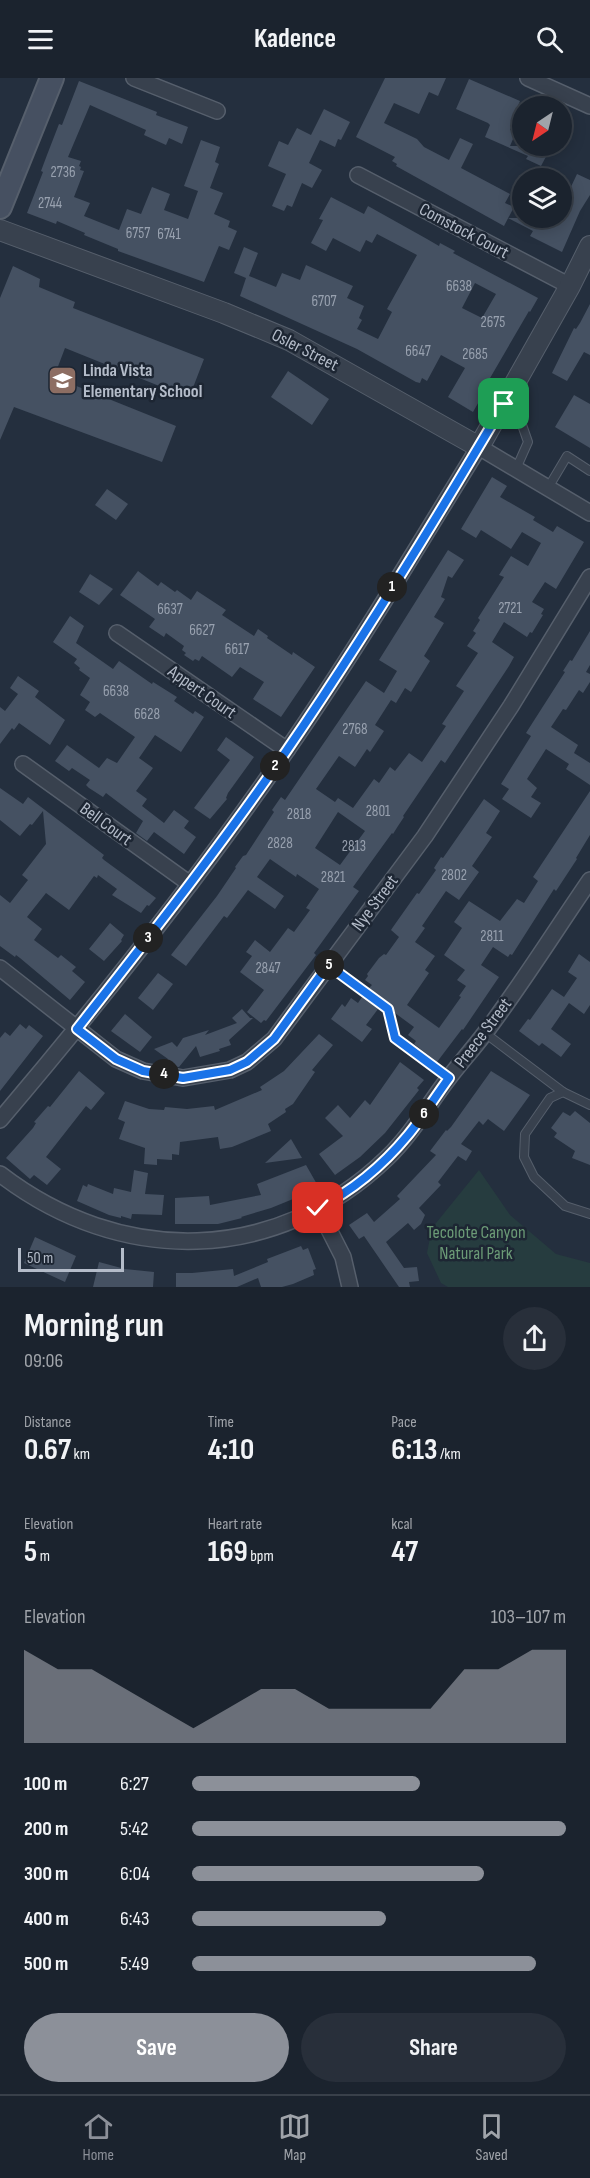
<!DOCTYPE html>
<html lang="en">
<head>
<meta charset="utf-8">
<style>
	:root { --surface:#1b232e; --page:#282f3a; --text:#f1f3f6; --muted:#a0a4aa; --line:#39404a; --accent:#8c9099 }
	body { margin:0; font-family:"Sofia Sans Condensed",sans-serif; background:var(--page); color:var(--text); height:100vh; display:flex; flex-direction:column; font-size:22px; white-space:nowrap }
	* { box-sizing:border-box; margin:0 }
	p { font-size:20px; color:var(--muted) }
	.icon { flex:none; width:33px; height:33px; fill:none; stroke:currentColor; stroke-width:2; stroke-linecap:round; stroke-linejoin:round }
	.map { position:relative; height:1209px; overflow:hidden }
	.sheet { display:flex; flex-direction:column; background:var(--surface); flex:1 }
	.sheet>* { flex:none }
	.needle { width:39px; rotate:215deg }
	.tools { position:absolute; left:512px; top:18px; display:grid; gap:12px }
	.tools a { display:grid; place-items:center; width:60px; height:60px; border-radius:50%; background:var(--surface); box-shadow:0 3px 15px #0003,0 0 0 2px var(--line); font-size:30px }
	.scale { position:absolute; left:18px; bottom:15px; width:106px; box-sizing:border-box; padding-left:6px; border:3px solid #b4bcc9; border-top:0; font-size:16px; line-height:21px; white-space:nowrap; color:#b4bcc9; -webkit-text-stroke:4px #1d2633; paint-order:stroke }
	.pin { position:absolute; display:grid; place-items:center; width:51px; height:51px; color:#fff; margin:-26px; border-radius:12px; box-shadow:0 3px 9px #0006 }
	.km { position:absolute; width:30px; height:30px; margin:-15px; border-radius:50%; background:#222; color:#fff; font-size:16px; line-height:30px; text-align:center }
	.round { display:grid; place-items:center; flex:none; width:63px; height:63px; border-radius:32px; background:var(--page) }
	.headline { display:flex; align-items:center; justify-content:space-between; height:102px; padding:0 24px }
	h1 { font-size:33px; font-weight:700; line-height:45px }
	.figures { display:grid; grid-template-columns:repeat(3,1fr); gap:9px; height:102px; padding:6px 24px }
	.figures div { display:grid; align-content:center }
	.figures b { font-size:30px; font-weight:700 }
	.figures small { font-size:16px; font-weight:400 }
	.figures p { font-size:16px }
	.chart { height:168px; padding:12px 24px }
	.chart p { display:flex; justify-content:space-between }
	.chart svg { width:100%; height:108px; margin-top:6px; fill:var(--accent); opacity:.7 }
	.cta { display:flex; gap:12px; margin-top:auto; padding:12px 24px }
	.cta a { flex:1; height:69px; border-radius:36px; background:var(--accent); color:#fff; font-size:24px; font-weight:700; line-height:69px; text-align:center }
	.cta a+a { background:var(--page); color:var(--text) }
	ul { padding:0 24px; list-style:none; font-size:20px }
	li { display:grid; grid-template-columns:96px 72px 1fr; align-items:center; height:45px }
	li i { height:15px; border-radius:8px; background:var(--accent) }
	header { display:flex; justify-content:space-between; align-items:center; height:78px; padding:0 24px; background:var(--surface); font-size:27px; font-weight:700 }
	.tabs { display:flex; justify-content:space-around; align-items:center; height:84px; border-top:2px solid var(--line); background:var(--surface); font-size:16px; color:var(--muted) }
	.tabs a { display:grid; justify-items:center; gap:3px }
	.tabs .active { color:var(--accent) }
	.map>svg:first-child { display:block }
	.green { fill:#263c3f }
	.building { fill:#455162; fill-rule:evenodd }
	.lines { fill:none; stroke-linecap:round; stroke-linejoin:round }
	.service-casing { stroke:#565f6c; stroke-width:10 }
	.minor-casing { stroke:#565f6c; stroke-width:18 }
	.tertiary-casing { stroke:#565f6c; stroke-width:22 }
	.secondary-casing { stroke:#565f6c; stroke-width:26 }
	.service { stroke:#38414e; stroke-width:8 }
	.minor { stroke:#38414e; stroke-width:15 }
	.tertiary { stroke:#38414e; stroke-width:20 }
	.secondary { stroke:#465061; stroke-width:22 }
	.route-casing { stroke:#fff; stroke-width:12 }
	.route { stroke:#1a73e8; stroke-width:8 }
	.labels { text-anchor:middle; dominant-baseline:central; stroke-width:5; stroke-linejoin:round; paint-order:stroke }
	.number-label { font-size:15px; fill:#98a1af }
	.street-label { font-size:18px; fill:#b4bcc9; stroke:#1d2633 }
	.poi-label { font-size:18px; font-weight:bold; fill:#b4bcc9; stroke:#1d2633; text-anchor:start }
	.park-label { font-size:18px; fill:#6b9a76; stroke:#1d2633 }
</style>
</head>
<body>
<header><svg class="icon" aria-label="menu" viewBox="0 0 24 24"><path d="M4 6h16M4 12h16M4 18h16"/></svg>Kadence<svg class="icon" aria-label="search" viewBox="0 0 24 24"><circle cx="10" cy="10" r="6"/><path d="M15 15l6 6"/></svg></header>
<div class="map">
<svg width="590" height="1209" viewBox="0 0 590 1209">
	<rect width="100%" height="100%" fill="#242f3e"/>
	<path class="green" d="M479,1092L510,1137L556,1176L590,1185V1209H448L441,1205L427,1175L432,1150Z"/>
	<g class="building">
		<path d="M385,0H446L438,18L429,14L419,36L394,25L384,45L417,61L424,69L449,82L460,60L473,66L461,90L510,116L505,125L514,129L504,148L396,88L397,86L392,83L395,79L356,59Z"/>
		<path d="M469,1L520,23L518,28L520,29L510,52L516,54L510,68H537L549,73L541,88L526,81L528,78L485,59L490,47L488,45L456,31Z"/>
		<path d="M79,3L157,34L156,37L188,49L182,66L169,60L166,67L144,57L146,52L90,27L68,79L81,83L79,88L81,89L80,92L84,93L74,119L90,125L84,138L119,152L127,131L141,136L152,109L170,116L164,132L188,141L198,113L184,108L201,62L220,69L215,84L219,86L210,110L223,115L214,136L230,143L228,149L237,153L229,172L219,168L204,204L118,173V171L84,157L85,155L57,143L56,146L27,135L43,94L41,93L47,77L59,46L62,47Z"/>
		<path d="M324,31L350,44L341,62L338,61L335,69L320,62L309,85L322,92L312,110L302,105L292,129L287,127L284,133L272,128L286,96L268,88L279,63L288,67L297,50L311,57Z"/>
		<path d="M577,96L590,102V117L580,133L562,174L530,158L533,153L508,140H561V130Z"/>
		<path d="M331,119L364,136L368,128L427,161L439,168L440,165L455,173L453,175L538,220L530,234L529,233L479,319L481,320L473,334L448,319L465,290L441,277L427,303L422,300L420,305L416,304L357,271L240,218L246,200L234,195L244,169L258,175L249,198L276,209L282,195L300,202L306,187L353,208L347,220L364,228L359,240L362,242L357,251L378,261L392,234L387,231L417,177L377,156L372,165L366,162L360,174L333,160L326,173L311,165L323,142L319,141ZM475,205L496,216L482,240L462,230Z"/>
		<path d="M13,188L40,201L39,209L75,224L73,230L204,281L189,320L65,270L54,299L176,348L162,384L14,329L0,362V220Z"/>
		<path d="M590,226V277L584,274L567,303L552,295L574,250L576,251L580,245Z"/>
		<path d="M288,293L329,321L312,347L271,319Z"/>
		<path d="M574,317L590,326V370L555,349Z"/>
		<path d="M492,399L507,408L500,419L535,439L533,442L553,454L557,448L584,464L556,511L545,504L532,524L544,531L541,536L543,537L532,555L530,554L527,559L504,544L492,564L514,579L509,588L445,685L441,682L403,738L404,739L398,748L393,756L392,755L353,809L359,813L314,875L316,877L266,943L264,942L261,945L247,934L264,912L240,894L252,878L246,874L255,862L270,874L288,850L294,854L310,832L306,830L319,811L297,796L296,799L270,781L257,799L284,818L275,831L248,812L227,840L224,838L186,888L171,877L217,818L236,790L235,789L243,778L246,777L274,734L272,732L281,719L285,722L366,603L384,615L397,593L379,582L448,472L464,482L452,500L448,498L441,519L445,521L434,539L444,545L424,578L430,583L411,614L405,610L396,625L391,622L375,647L384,653L370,674L367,671L355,689L339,678L316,711L335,724L338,720L353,730L374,701L379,705L390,689L395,693L409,675L422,684L446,648L442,646L464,613L456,608L478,575L467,568L476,555L473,553L480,542L478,540L504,499L499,497L511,478L528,488L541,465L522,454L511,471L481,452L476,460L461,451ZM338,734L365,753L340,787L315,770Z"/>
		<path d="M107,411L128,426L116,442L95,427Z"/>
		<path d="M138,493L158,508L161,504L175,514L177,512L191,522L197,513L226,532L222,537L254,558L258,551L268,558L267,560L292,577L293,574L315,589L281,639L253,621L264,604L240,589L232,599L202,578L199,583L195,581L193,583L184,577L186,575L182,572L184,568L166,555L164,559L149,549L155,541L120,517Z"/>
		<path d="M90,496L113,511L99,527L79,514Z"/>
		<path d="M70,538L84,548L76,565L113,591L119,583L152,606L153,604L177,619L174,623L193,636L195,633L204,639L181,674L155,657L139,680L153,690L136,713L147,721L142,728L164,745L174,732L189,743L184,750L196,759L184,776L154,754L147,763L136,755L143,743L106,715L103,719L89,710L86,707L90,702L72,690L69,693L55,683L67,667L99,690L107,680L117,685L135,659L100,635L95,639L85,632L90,624L80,617L90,600L79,592L80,590L74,585L77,581L53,564Z"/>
		<path d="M590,553V587L586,594L590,596V604L583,615L579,612L566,632L563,631L551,649L578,667L574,675L590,685V707L566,691L569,686L546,671L527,701L537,710L531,719L541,725L531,740L502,721L509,711L501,706L531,658L526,655L565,594L563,593L570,582L572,583Z"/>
		<path d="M18,598L39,613L35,619L65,642L50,667L19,645L14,652L12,650L0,666V629L5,633L18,616L10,610Z"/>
		<path d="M226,659L254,679L228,715L226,720L227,721L210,741L194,730L230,682L217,672Z"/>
		<path d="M0,710L23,726L28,719L104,777L102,780L104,782L156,820L149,828L147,827L141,835L112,817L117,811L98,797L97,800L94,798L69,832L46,815L27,839L42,851L34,862L58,880L61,877L76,889L72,893L85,904L70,922L20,880L16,877L15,879L0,868V817L10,825L28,802L22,797L46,766L43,733L32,747L30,746L20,758L0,742Z"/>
		<path d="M590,713V757L576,780L577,781L556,813L554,811L512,877L510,876L508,879L493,869L481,887L499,899L463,952L462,951L437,984L414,966L416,963L408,957L414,949L395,935L392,927L369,910L372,907L365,902L368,898L367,896L379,880L384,876L386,877L399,859L391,852L393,849L417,815L419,816L436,792L434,790L441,779L443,780L484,721L500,733L486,755L492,759L472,788L479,794L459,822L446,813L422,848L425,850L415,864L435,878L425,892L429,895L407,927L439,950L461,919L459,918L466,908L457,902L465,892L444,877L462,850L454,844L469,823L500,843L517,821L524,825L538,803L533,799Z"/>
		<path d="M110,845L124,857L121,862L122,863L104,883L89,871Z"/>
		<path d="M579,876L590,884V927L584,936L569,925L551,951L571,966L561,979L542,965L539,968L519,953L528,941L530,942L552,911L564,919L577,900L568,894Z"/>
		<path d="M158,895L173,906L153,932L138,920Z"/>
		<path d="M362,919L378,931L366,947L372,951L362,964L331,941L342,926L345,929L351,920L358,925Z"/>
		<path d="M242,931L250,940H253L229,962L231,967L219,971L220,973L200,979L196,968L179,989L163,987L168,981L154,971L172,964L177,969L183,960L209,952L205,957L237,945L232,940Z"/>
		<path d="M125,936L152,959L140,974L111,953Z"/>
		<path d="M20,946L26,951L29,947L43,958L0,1013V960L5,954L10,958Z"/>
		<path d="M319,956L333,967L312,992L315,994L293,1026L285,1031L286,1034L268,1046L271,1053L232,1069L220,1071L218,1059L180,1064L179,1077L172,1076V1082L157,1081V1087L144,1086L145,1070L119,1061L125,1044L118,1041L125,1023L149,1031L164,1032L165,1029L187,1031L214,1028L215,1032L262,1012L260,1009L284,993Z"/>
		<path d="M400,984L424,1002L417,1010L419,1012L385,1055L360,1079L335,1097L319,1076L343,1058L325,1040L338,1027L350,1040L365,1022L370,1027Z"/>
		<path d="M79,993L105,1015L91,1032L86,1028L46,1079L61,1091L47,1107L34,1097L30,1101L6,1080L33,1050L36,1045L34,1044L48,1028L50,1029Z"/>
		<path d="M491,993L530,1017L504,1053L488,1041L483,1047L479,1043L461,1066L472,1073L466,1083L458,1078L438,1104L441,1107L419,1130L425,1137L421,1146L414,1152L408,1145L386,1164L404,1190L417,1189L419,1203L409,1204L410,1209H399L364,1158L359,1161L349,1147L367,1135L374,1144L400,1121L397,1118L436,1077L430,1073L446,1052L447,1053L451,1049Z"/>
		<path d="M575,1033L590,1045V1087L572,1080L575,1073L554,1059L557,1055L551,1050L563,1034L570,1038Z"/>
		<path d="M291,1061L302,1080L265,1085Z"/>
		<path d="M306,1087L318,1108L298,1119L271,1130L241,1139L242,1140L218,1146H175V1120L209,1118L210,1127L261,1117L257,1106Z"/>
		<path d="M134,1092L148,1095L145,1116L164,1117L162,1137L132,1136L131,1141L121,1138V1140L109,1137L77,1123L83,1107L87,1109L88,1106L113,1116L114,1110L131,1114Z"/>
		<path d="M35,1159L76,1178L65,1204L24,1185Z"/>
		<path d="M301,1168L303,1172L308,1170L316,1191L313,1192L314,1197L293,1206L282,1209H261L258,1200L237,1209H176V1195H192L233,1191L234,1198L268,1184L267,1181Z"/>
		<path d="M99,1184L125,1191L154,1194L153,1209H93Z"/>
	</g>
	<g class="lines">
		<defs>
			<g id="service">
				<path d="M505,327L520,341L528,364L516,391"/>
				<path d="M548,410L567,378L590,393"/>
				<path d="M328,887L388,931L395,960L449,1000"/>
				<path d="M485,955L563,1014"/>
				<path d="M590,1027L563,1014L550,1020L525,1056L524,1079L534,1099L565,1128L590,1136"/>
			</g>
			<g id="minor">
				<path d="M134,0L217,33"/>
				<path d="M528,0L590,28"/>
				<path d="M358,97L570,208"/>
				<path d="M117,555L287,672"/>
				<path d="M23,686L190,806"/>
				<path d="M0,890L116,981L143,993L183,1000L230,992L247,984L274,961L425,758L511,628L590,499"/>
				<path d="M0,1042C101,923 198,801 287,672C355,574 416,471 479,369L590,435"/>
				<path d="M0,1096C121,1189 276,1187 387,1080C412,1056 428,1027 448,1001C460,985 473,971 485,955C522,906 555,853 590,802"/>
				<path d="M318,1130L343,1179L350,1209"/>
			</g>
			<path id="tertiary" d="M0,152L224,235L289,262L479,369L570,208L590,168"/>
			<path id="secondary" d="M0,129L52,0"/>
		</defs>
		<use href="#service" class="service-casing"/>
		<use href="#minor" class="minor-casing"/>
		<use href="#tertiary" class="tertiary-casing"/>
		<use href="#secondary" class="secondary-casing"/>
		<use href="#service" class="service"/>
		<use href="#minor" class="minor"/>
		<use href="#tertiary" class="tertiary"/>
		<use href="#secondary" class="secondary"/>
	</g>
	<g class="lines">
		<defs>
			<path id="route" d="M318,1130C352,1113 384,1086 408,1057C423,1039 435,1019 449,1000L395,960L388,931L328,887L274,961L247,984L230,992L183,1000L143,993L116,981L77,951C149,859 221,768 287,672C364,560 435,443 504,326"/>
		</defs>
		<use href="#route" class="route-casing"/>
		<use href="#route" class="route"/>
	</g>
	<defs>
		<symbol id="school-square" viewBox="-11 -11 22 22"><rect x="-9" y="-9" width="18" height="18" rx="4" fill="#8d6e63" stroke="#1d2633"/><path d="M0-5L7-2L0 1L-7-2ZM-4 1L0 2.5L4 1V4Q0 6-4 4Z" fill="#fff"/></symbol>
	</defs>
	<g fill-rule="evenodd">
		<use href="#school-square" x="46" y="286" width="33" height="33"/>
	</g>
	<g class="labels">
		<g class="number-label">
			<text x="63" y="94">2736</text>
			<text x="50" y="125">2744</text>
			<text x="138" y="155">6757</text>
			<text x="169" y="156">6741</text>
			<text x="459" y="208">6638</text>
			<text x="324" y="223">6707</text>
			<text x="493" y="244">2675</text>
			<text x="418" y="273">6647</text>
			<text x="475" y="276">2685</text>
			<text x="510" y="530">2721</text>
			<text x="170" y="531">6637</text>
			<text x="202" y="552">6627</text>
			<text x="237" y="571">6617</text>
			<text x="116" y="613">6638</text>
			<text x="147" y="636">6628</text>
			<text x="355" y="651">2768</text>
			<text x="378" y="733">2801</text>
			<text x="299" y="736">2818</text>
			<text x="280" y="765">2828</text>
			<text x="354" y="768">2813</text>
			<text x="454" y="797">2802</text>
			<text x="333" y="799">2821</text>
			<text x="492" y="858">2811</text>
			<text x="268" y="890">2847</text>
		</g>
		<g class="street-label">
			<text transform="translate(464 153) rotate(28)">Comstock Court</text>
			<text transform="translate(305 272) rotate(27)">Osler Street</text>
			<text transform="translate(202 614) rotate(35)">Appert Court</text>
			<text transform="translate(106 746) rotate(36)">Bell Court</text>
			<text transform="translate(375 825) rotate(-53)">Nye Street</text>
			<text transform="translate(483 955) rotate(-53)">Preece Street</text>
		</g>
		<g class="poi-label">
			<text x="83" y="292">Linda Vista<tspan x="83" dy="21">Elementary School</tspan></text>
		</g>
		<g class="park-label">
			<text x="476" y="1154">Tecolote Canyon<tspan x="476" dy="21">Natural Park</tspan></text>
		</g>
	</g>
</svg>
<div class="tools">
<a><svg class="needle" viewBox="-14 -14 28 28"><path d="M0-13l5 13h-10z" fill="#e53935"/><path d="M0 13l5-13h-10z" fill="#a0a4aa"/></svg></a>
<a><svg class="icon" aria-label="layers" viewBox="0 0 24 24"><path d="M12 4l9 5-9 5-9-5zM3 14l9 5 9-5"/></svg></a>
</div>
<div class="scale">50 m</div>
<div class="pin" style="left:504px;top:326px;background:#1e9e55"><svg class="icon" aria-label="arrive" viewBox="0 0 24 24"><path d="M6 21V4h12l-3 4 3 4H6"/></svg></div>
<div class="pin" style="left:318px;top:1130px;background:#d93025"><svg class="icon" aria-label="check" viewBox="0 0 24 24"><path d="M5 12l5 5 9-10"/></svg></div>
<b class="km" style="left:392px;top:509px">1</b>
<b class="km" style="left:275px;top:688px">2</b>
<b class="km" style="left:148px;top:860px">3</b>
<b class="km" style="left:164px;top:996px">4</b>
<b class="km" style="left:329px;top:887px">5</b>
<b class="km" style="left:424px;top:1036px">6</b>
</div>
<section class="sheet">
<div class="headline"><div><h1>Morning run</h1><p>09:06</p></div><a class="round"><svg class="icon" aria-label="share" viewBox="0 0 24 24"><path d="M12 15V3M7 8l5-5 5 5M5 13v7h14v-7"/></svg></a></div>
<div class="figures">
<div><p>Distance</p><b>0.67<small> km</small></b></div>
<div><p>Time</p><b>4:10</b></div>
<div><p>Pace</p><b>6:13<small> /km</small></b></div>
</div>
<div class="figures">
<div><p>Elevation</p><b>5<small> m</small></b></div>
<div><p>Heart rate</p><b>169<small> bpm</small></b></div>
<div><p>kcal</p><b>47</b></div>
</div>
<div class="chart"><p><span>Elevation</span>103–107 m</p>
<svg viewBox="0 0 160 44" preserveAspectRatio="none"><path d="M0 44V6L10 14L20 14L30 22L40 30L50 38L60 30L70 22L80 22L90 30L100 30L110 30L120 30L130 14L140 14L150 6L160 6V44z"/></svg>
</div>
<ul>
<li><b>100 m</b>6:27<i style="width:61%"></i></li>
<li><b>200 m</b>5:42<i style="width:100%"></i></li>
<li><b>300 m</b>6:04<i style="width:78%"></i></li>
<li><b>400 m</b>6:43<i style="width:52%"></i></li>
<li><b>500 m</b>5:49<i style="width:92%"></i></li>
</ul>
<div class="cta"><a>Save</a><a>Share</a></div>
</section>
<nav class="tabs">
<a class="active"><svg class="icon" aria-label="home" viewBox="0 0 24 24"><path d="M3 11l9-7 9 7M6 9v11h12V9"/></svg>Home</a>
<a><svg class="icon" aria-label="map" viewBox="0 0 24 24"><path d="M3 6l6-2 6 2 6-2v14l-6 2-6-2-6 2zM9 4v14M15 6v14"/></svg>Map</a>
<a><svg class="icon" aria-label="saved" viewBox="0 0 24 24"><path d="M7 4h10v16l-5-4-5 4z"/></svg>Saved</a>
</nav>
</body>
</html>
